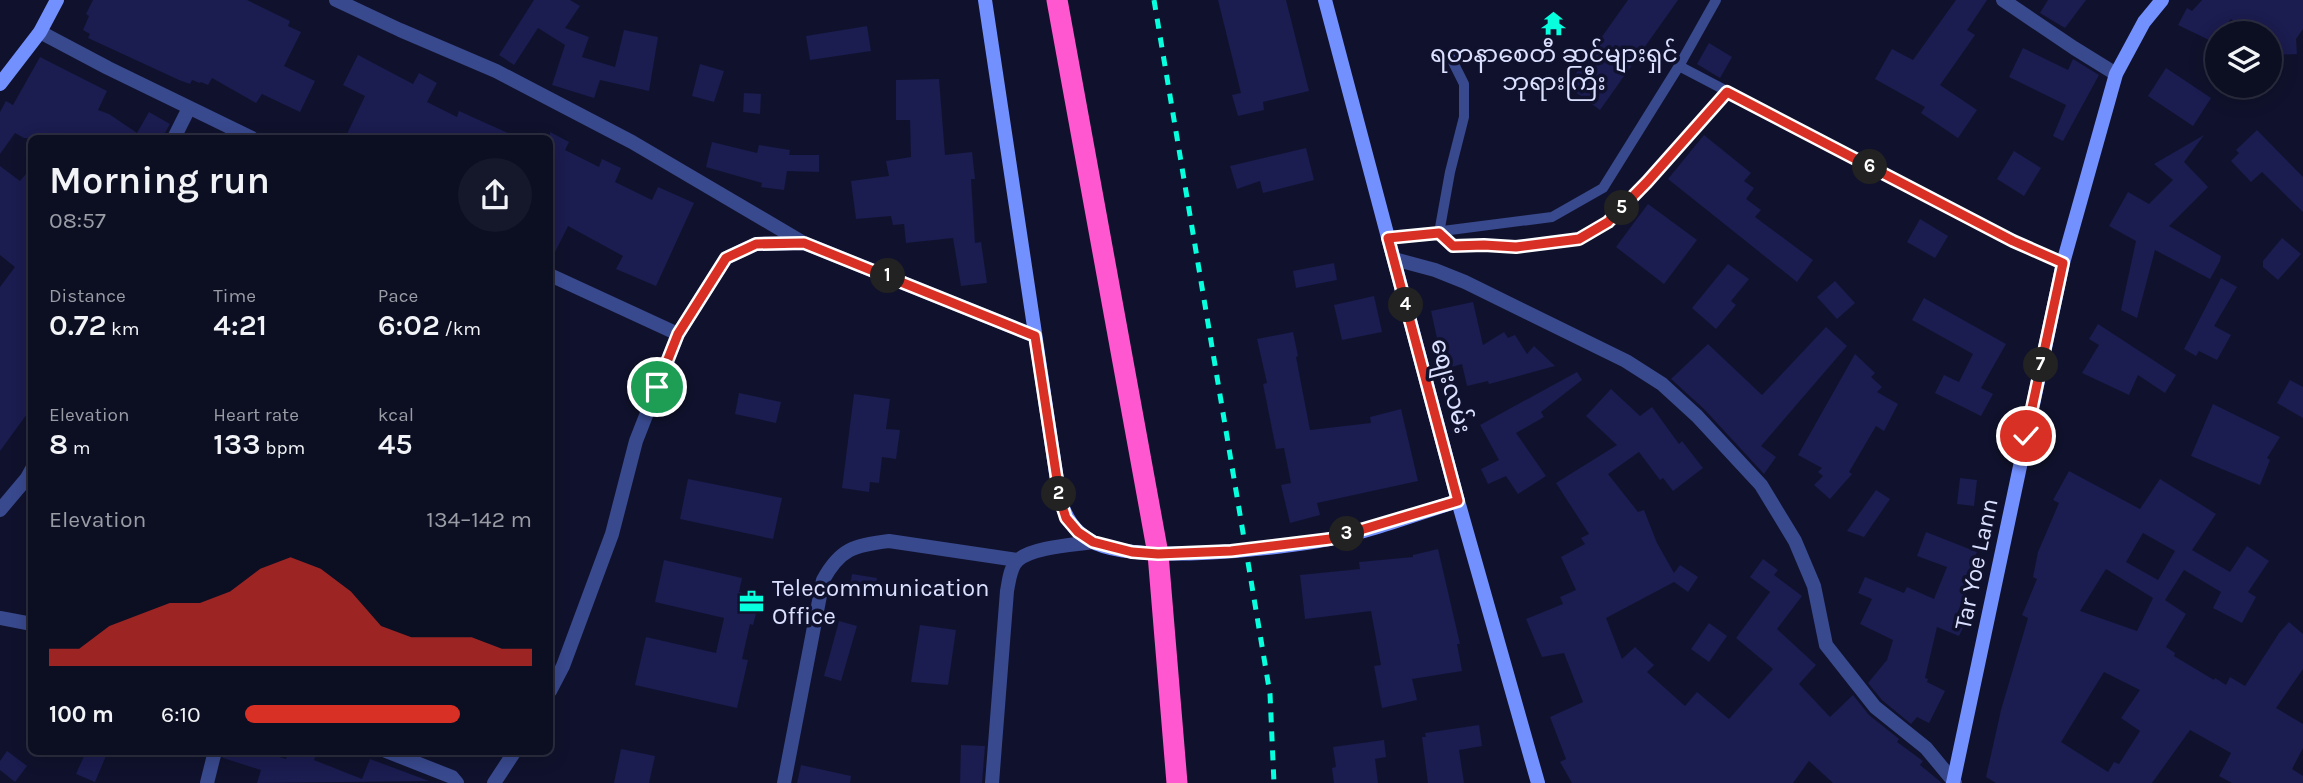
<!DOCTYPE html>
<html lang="en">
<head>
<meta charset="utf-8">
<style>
	:root { --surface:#0c0e22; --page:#15172a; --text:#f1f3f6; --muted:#9a9ca5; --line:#2c2e40; --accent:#d93025 }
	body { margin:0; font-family:Karla,"Noto Sans Myanmar",sans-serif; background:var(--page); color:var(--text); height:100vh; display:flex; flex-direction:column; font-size:26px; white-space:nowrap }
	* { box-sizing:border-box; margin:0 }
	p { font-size:23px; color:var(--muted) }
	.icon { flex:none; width:38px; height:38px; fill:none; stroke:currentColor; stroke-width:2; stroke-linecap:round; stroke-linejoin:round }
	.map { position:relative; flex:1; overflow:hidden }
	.sheet { position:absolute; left:28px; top:135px; width:525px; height:620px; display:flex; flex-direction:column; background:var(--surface); border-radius:10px; box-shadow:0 4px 18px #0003,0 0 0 2px var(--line) }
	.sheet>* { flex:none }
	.buttons { position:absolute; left:2205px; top:21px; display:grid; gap:14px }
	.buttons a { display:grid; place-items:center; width:77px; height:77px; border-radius:50%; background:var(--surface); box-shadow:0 4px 18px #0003,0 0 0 2px var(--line); font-size:35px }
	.pin { position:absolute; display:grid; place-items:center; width:60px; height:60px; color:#fff; margin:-30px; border:4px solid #fff; border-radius:50%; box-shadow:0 2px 7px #0007 }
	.km { position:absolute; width:35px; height:35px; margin:-18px; border-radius:50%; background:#222; color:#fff; font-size:19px; line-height:35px; text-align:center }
	.round { display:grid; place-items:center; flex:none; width:74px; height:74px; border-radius:37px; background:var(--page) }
	.head { display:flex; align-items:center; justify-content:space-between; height:119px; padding:0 21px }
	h1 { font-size:38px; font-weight:600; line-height:52px }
	.stats { display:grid; grid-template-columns:repeat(3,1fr); gap:10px; height:119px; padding:7px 21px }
	.stats div { display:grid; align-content:center }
	.stats b { font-size:30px; font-weight:600 }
	.stats small { font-size:19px; font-weight:400 }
	.stats p { font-size:19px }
	.chart { height:196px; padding:14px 21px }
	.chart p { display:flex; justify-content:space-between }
	.chart svg { width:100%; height:126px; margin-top:7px; fill:var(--accent); opacity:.7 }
	ul { padding:0 21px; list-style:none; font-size:23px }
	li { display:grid; grid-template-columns:112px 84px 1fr; align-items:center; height:52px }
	li i { height:18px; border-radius:9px; background:var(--accent) }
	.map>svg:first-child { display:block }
	.building { fill:#1b1c4f; fill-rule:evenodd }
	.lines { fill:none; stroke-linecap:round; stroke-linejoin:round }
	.lane { stroke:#39498e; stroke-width:10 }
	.street { stroke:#39498e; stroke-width:14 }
	.secondary { stroke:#7390ff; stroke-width:14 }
	.highway { stroke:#ff57cf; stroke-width:21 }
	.rail { stroke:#08ffde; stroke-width:5; stroke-dasharray:10 9; stroke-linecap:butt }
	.route-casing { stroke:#fff; stroke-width:14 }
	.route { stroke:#d93025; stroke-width:9 }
	.labels { text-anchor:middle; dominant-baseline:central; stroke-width:7; stroke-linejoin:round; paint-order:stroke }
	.poi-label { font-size:24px; fill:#dce0ff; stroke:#10122d }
	.street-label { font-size:24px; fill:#dce0ff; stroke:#10122d }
</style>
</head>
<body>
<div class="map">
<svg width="2303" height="783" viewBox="0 0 2303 783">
	<rect width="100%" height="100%" fill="#10122d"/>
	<g class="building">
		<path d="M93,0H247L290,21L288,26L301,32L284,66L315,81L300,112L262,94L256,103L212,78L208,85L201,82L200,83L192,80L190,84L179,80L88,38L90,34L83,30L89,16L86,14Z"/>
		<path d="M534,0H570L580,6L565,28L589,37L582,57L615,67L624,30L658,37L649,91L600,80L594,98L552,85L565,45L538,28L514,65L499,55Z"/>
		<path d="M1218,0H1286L1309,91L1263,102L1264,110L1238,116L1232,95L1241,93Z"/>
		<path d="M1628,0H1678L1600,110L1567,86Z"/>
		<path d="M1956,0H1987L1967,30L1975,35L1940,85L1977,110L1958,138L1921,113L1925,107L1875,79L1892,49L1913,60Z"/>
		<path d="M2048,0H2086L2065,28L2040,13Z"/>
		<path d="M2202,0H2303V29L2296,39L2297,54L2271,55L2270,33H2246L2231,19L2211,41L2178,25L2187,8L2192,11Z"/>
		<path d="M867,26L871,51L810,60L806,36Z"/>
		<path d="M1709,43L1732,57L1720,78L1697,64Z"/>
		<path d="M2023,48L2068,70L2073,59L2099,75L2063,141L2053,136L2066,105L2009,77Z"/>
		<path d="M358,55L413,84L419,73L437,83L427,102L457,117L459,111L519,138H345L365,96L343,85Z"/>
		<path d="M40,57L107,91L98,110L109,114L137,133L149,112L170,124L162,138H24L15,133L0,154V112L6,101L13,105Z"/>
		<path d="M700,64L724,71L714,102L692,96Z"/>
		<path d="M2166,68L2211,98L2193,126L2148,96Z"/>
		<path d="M939,79L945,155L972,152L975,179H971L975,243L981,242L987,283L961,286L953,238L906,243L904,224L893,225L891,216L856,219L851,181L889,176L886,161L911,157L910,120H896V80Z"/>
		<path d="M744,93L761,94L760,114L743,112Z"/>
		<path d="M2257,130L2303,177V212L2262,172L2251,182L2231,161L2239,153L2236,150Z"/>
		<path d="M550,132L569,142L565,150L599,167L602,159L621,168L615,182L652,200L658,187L694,203L656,286L616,269L623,256L568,226L550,262Z"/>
		<path d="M1704,135L1751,173L1744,181L1754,188L1746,199L1761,210L1755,217L1813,260L1797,282L1668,179Z"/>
		<path d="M2204,135L2184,162L2208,187L2169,226L2221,256L2220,261L2210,279L2155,250L2137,318L2121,310L2136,241L2109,226L2128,192L2149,204L2173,180L2154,164Z"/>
		<path d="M712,142L757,153L759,145L790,150L789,155H819V172L787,171L784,190L761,187L762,183L706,167Z"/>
		<path d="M1306,148L1314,180L1263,193L1260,181L1237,189L1230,166Z"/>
		<path d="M2014,151L2041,168L2024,196L1997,179Z"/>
		<path d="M0,166L20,181L32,167V407L0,451V287L15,267L0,255Z"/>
		<path d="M1648,204L1697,240L1664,284L1616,247Z"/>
		<path d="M1920,219L1948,236L1935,258L1907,242Z"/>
		<path d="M2282,238L2301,254L2278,280L2263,267V261Z"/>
		<path d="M1334,263L1337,280L1296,288L1293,271Z"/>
		<path d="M1728,264L1749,279L1731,301L1736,305L1716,329L1692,308Z"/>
		<path d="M2221,278L2237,287L2214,326L2231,335L2217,360L2199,351L2196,356L2184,349Z"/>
		<path d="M1835,281L1855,303L1837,319L1817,297Z"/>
		<path d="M1374,296L1382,332L1342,340L1334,305Z"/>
		<path d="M1924,298L2006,344L1981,388L1993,394L1981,416L1935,393L1944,375L1959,382L1973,354L1912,320Z"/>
		<path d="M1473,302L1483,345L1504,332L1508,338L1515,335L1527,354L1534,346L1555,366L1489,384L1488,381L1467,386L1462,364L1452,367L1445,341L1438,343L1431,311Z"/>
		<path d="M2098,324L2176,375L2165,393L2138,375L2129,395L2082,373L2099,345L2089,339Z"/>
		<path d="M1826,327L1847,346L1761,446L1776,457L1764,474L1704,409L1671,379L1708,344L1762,395Z"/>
		<path d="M1293,332L1298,356L1296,357L1310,430L1371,423L1370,417L1401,409L1418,481L1317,503L1320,515L1290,523L1281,485L1291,483L1284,448L1276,449L1263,384L1267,383L1257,339Z"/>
		<path d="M1855,354L1875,373L1871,377L1882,387L1877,392L1898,404L1884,431L1876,426L1849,472L1852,474L1830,499L1814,485L1823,476L1818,472L1822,468L1798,455Z"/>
		<path d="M1577,372L1582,380L1541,412L1544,417L1516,433L1546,476L1518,494L1506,476L1488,484L1481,469L1499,460L1480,425Z"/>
		<path d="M2290,380L2303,387V418L2277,403Z"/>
		<path d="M1611,389L1640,416L1652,407L1679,444L1682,441L1703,468L1673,491L1663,478L1660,480L1639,452L1608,474L1638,512L1644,510L1657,543L1674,573L1680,565L1698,577L1688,592L1674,582L1606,618L1622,659L1635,647L1654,665L1647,672L1685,706L1697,692L1729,719L1773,669L1736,638L1770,592L1750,577L1763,559L1778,570L1774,575L1802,596L1777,629L1816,665L1799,684L1830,717L1853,695L1869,715L1899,739L1897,742L1923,761L1920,765L1942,783H1833L1809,761L1793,783H1572L1560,762L1566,759L1550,717L1583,702L1564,653L1542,657L1526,619L1563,604L1560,597L1576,590L1561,557L1585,544L1581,538L1589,534L1556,483L1617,445L1586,416Z"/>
		<path d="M739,393L781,402L776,423L735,414Z"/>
		<path d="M854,394L890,399L886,429L900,430L896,459L882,457L879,483L870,482L869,492L842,488Z"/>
		<path d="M2213,404L2280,437L2267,458L2270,460L2260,485L2191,456Z"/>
		<path d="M2069,471L2140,509L2160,479L2216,514L2192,550L2230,572L2247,546L2269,561L2248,592L2256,597L2242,623L2213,608L2221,592L2184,570L2165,600L2186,614L2166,647L2175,653L2174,656L2214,680L2215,678L2226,685L2230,677L2245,686L2279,633L2289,622L2303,634V669L2276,708L2303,724V748L2292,769L2303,776V783H2232L2219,776L2231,753L2190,730L2152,783H1996L1986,777L2001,710L2028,618L2022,615L2037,579L2033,577L2038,552L2059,503L2053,500ZM2143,533L2175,551L2158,580L2126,562ZM2106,569L2153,598L2137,631L2080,611ZM2104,672L2140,690L2121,718L2140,731L2119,764L2114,762L2108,772L2061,742Z"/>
		<path d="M1960,478L1977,480L1974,506L1957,504Z"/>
		<path d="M688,479L782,498L773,539L680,519Z"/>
		<path d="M1876,490L1890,499L1864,537L1847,531Z"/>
		<path d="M1926,532L1977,552L1963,584L1968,586L1957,614L1967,619L1959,636L1937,627L1925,678L1928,679L1927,682L1945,691L1929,723L1917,717L1911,724L1882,700L1868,683L1887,660L1893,640L1860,624L1872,599L1858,593L1865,577L1904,593L1907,587L1934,599L1947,567L1917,556Z"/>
		<path d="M1438,549L1460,644H1457L1462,671L1412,679L1417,700L1382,708L1374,666L1381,665L1371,611L1305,619L1300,575L1360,569L1359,562L1413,557V555Z"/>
		<path d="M664,560L742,578L739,592L760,598L753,625L750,624L742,659L748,660L737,708L635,685L646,637L716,653L724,618L655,602Z"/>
		<path d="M852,574L877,578L874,596L849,591Z"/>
		<path d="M839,621L857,626L841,681L824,676Z"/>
		<path d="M1709,623L1727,636L1709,662L1691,649Z"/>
		<path d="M920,625L956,630L948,685L911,682Z"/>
		<path d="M1479,725L1482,746L1459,750L1464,783H1428L1422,737H1426L1425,733Z"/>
		<path d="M1384,740L1386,757L1375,759L1378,783H1334L1332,768L1336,767L1333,747Z"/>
		<path d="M961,745L985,746L982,783H960Z"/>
		<path d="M621,749L655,756L649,783H614Z"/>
		<path d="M7,751L27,766L15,782L0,770V761Z"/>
		<path d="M88,751H108L95,782L76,774L84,756H86Z"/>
		<path d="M224,751H260L286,759L288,751H317L314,760L362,779L370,759L429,781L257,783L261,770L223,758Z"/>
		<path d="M801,765L851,776L850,783H797Z"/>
	</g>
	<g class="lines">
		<g class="lane">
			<path d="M1451,58L1464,84V117L1450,172L1439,233L1453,246L1484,245L1516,247L1579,239L1608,222L1647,182L1727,92"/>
			<path d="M1679,66L2013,241L2063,263"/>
			<path d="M1388,238L1552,217L1603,188L1679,66L1716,0"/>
		</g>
		<g class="street">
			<path d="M336,0L400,30L496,71L632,142L802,242"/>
			<path d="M2003,0L2074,48L2116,74"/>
			<path d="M40,32L108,68L252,138"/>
			<path d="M174,138L189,108"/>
			<path d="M1394,259L1435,270L1465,282L1626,361L1662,384L1697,416L1761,485L1795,541L1814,586L1826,645L1875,707L1926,748L1955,783"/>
			<path d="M550,275L678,334"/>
			<path d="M0,510L27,478L32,469"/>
			<path d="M0,618L32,624"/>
			<path d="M550,691L563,666L612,534L636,441L678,334L726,258L756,244L804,243L1035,336"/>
			<path d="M386,751L452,777L457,783"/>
			<path d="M207,783L215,751"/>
			<path d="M494,783L515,751"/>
			<path d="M784,783L823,580C840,549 854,545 889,541L1017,560"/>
			<path d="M992,783L1007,591C1009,581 1010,567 1018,560C1033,547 1073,545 1093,542"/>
		</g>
		<g class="secondary">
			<path d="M985,0L1060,500C1066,518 1074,531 1091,541C1132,565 1281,549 1330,539C1373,531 1416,514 1458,501"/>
			<path d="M1325,0L1458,501L1538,783"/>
			<path d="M0,84L40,32L57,0"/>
			<path d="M1953,783L2063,263L2116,74L2144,22L2162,0"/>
		</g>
		<path class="highway" d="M1057,0L1158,554L1177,783"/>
		<path class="rail" d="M1154,0L1270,694L1274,783"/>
	</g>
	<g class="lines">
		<defs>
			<path id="route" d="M657,387L678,334L726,258L756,244L804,243L1035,336L1060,499L1066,518L1078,532L1093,542L1132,552L1158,554L1231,551L1330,539L1458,501L1388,238L1439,233L1453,246L1484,245L1516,247L1579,239L1608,222L1647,182L1727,92L2013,241L2063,263L2026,436"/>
		</defs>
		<use href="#route" class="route-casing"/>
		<use href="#route" class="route"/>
	</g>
	<defs>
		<symbol id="temple-bare" viewBox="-9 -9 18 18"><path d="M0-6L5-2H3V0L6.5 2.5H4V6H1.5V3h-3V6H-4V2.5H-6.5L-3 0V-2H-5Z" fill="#08ffde" stroke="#10122d" stroke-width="2.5" paint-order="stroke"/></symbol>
		<symbol id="office-bare" viewBox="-9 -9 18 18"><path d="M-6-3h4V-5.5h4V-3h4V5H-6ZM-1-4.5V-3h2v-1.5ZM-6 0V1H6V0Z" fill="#08ffde" stroke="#10122d" stroke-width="2.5" paint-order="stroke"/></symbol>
	</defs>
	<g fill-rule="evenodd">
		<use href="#temple-bare" x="1536" y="6" width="35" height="35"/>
		<use href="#office-bare" x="734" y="584" width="35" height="35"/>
	</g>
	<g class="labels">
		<g class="poi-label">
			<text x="1554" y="54">ရတနာစေတီ ဆင်များရှင်<tspan x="1554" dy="28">ဘုရားကြီး</tspan></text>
			<text x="772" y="588" text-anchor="start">Telecommunication<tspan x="772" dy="28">Office</tspan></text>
		</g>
		<g class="street-label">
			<text transform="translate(1451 386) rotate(75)">စျေးလမ်း</text>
			<text transform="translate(1976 564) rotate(-78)">Tar Yoe Lann</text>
		</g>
	</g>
</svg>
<div class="buttons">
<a><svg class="icon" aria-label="layers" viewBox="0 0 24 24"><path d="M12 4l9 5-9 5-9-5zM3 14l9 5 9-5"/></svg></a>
</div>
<div class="pin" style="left:657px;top:387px;background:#1e9e55"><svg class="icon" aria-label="arrive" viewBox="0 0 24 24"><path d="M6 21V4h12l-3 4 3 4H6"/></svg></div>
<div class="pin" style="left:2026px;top:436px;background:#d93025"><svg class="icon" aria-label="check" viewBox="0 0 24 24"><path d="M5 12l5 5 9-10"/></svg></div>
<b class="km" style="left:888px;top:276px">1</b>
<b class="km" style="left:1059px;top:494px">2</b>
<b class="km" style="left:1347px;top:534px">3</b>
<b class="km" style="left:1406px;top:305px">4</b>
<b class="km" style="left:1622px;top:208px">5</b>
<b class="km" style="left:1870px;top:167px">6</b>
<b class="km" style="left:2041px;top:365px">7</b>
<section class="sheet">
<div class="head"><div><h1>Morning run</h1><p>08:57</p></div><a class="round"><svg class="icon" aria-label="share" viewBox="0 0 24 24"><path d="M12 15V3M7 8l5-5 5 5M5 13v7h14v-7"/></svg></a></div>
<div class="stats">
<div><p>Distance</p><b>0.72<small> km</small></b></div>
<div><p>Time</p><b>4:21</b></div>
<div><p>Pace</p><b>6:02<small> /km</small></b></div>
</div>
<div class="stats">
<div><p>Elevation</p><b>8<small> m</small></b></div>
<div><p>Heart rate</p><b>133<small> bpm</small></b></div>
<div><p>kcal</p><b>45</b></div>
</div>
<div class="chart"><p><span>Elevation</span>134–142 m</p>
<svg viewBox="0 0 160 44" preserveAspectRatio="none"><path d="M0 44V38L10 38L20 30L30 26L40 22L50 22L60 18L70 10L80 6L90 10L100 18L110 30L120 34L130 34L140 34L150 38L160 38V44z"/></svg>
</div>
<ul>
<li><b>100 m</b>6:10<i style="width:75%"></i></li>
</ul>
</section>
</div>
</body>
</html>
